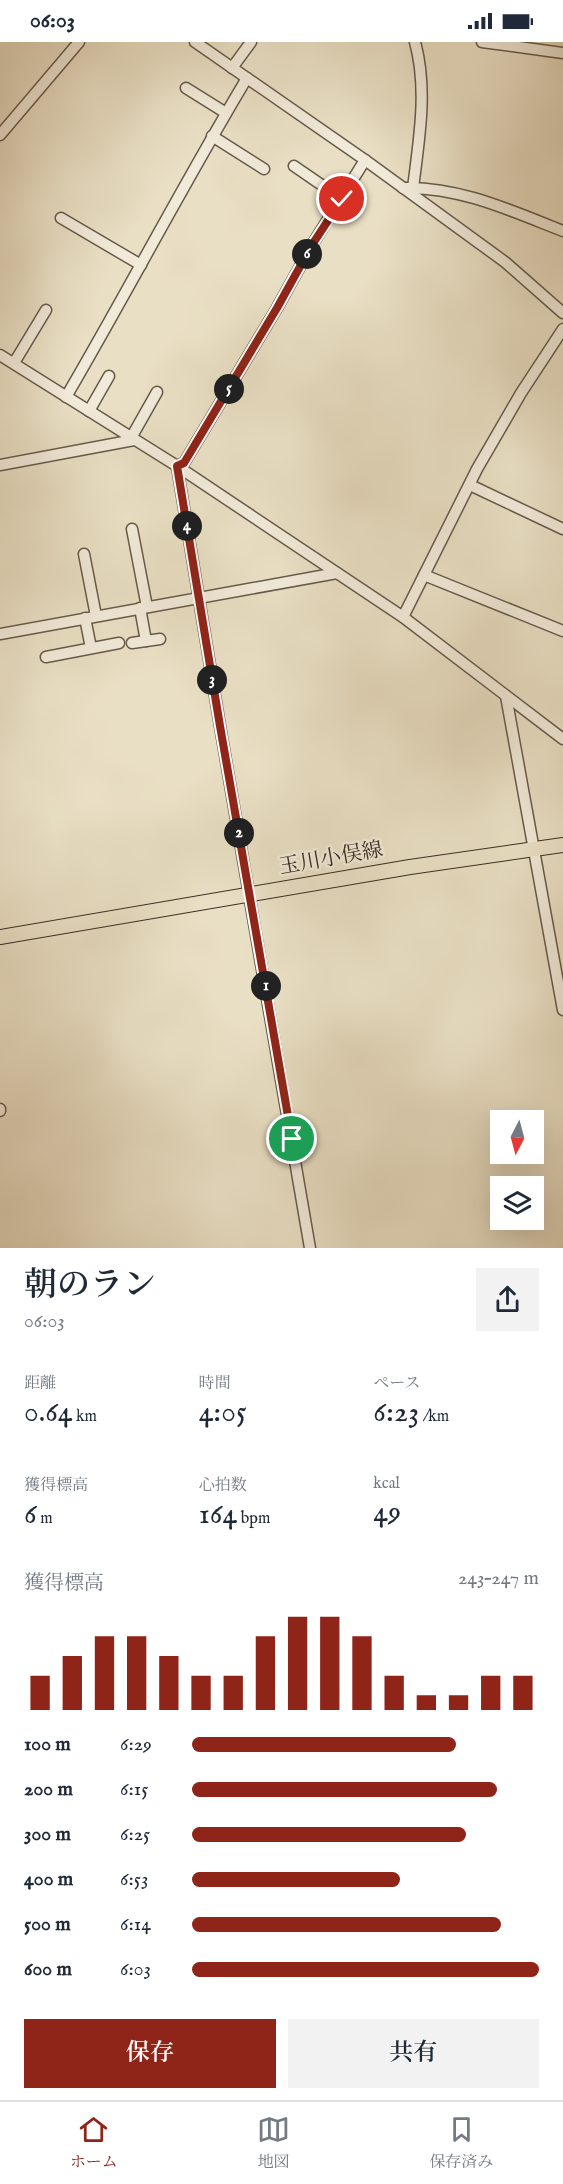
<!DOCTYPE html>
<html lang="ja">
<head>
<meta charset="utf-8">
<style>
	:root { --surface:#fff; --page:#f2f2f3; --text:#1f2937; --muted:#747a83; --line:#e0e1e3; --accent:#8f2418 }
	body { margin:0; font-family:"IM FELL English","Noto Serif JP",serif; background:var(--page); color:var(--text); height:100vh; display:flex; flex-direction:column; font-size:22px; white-space:nowrap }
	* { box-sizing:border-box; margin:0 }
	p { font-size:20px; color:var(--muted) }
	.icon { flex:none; width:33px; height:33px; fill:none; stroke:currentColor; stroke-width:2; stroke-linecap:round; stroke-linejoin:round }
	.map { position:relative; height:1206px; overflow:hidden }
	.details { display:flex; flex-direction:column; background:var(--surface); flex:1 }
	.details>* { flex:none }
	.needle { width:39px; rotate:186deg }
	.tools { position:absolute; left:490px; top:1068px; display:grid; gap:12px }
	.tools a { display:grid; place-items:center; width:54px; height:54px; border-radius:0px; background:var(--surface); box-shadow:0 6px 24px #0002; font-size:30px }
	.pin { position:absolute; display:grid; place-items:center; width:51px; height:51px; color:#fff; margin:-26px; border:3px solid #fff; border-radius:50%; box-shadow:0 2px 6px #0007 }
	.km { position:absolute; width:30px; height:30px; margin:-15px; border-radius:50%; background:#222; color:#fff; font-size:16px; line-height:30px; text-align:center }
	.round { display:grid; place-items:center; flex:none; width:63px; height:63px; border-radius:0px; background:var(--page) }
	.overview { display:flex; align-items:center; justify-content:space-between; height:102px; padding:0 24px }
	h1 { font-size:33px; font-weight:600; line-height:45px }
	.figures { display:grid; grid-template-columns:repeat(3,1fr); gap:9px; height:102px; padding:6px 24px }
	.figures div { display:grid; align-content:center }
	.figures b { font-size:30px; font-weight:600 }
	.figures small { font-size:16px; font-weight:400 }
	.figures p { font-size:16px }
	.chart { height:168px; padding:12px 24px }
	.chart p { display:flex; justify-content:space-between }
	.chart svg { width:100%; height:108px; margin-top:6px; stroke:var(--accent); stroke-width:6 }
	.primary-button { display:flex; gap:12px; margin-top:auto; padding:12px 24px }
	.primary-button a { flex:1; height:69px; border-radius:0px; background:var(--accent); color:#fff; font-size:24px; font-weight:600; line-height:69px; text-align:center }
	.primary-button a+a { background:var(--page); color:var(--text) }
	ul { padding:0 24px; list-style:none; font-size:20px }
	li { display:grid; grid-template-columns:96px 72px 1fr; align-items:center; height:45px }
	li i { height:15px; border-radius:8px; background:var(--accent) }
	.status { display:flex; justify-content:space-between; align-items:center; height:42px; padding:0 30px; background:var(--surface); direction:ltr }
	.status svg { height:16px; fill:currentColor }
	.dock { display:flex; justify-content:space-around; align-items:center; height:84px; border-top:2px solid var(--line); background:var(--surface); font-size:16px; color:var(--muted) }
	.dock a { display:grid; justify-items:center; gap:3px }
	.dock .selected { color:var(--accent) }
	.map>svg:first-child { display:block }
	.lines { fill:none; stroke-linecap:round; stroke-linejoin:round }
	.minor-casing { stroke:#675a4b; stroke-width:13 }
	.major-casing { stroke:#3c2d23; stroke-width:16 }
	.minor { stroke:#f1ead9; stroke-width:10 }
	.major { stroke:#e9dfc4; stroke-width:14 }
	.route-casing { stroke:#fff; stroke-width:12 }
	.route { stroke:#8f2418; stroke-width:8 }
	.labels { text-anchor:middle; dominant-baseline:central; stroke-width:5; stroke-linejoin:round; paint-order:stroke }
	.street-label { font-size:21px; fill:#3c2d23; stroke:#f1ead9 }
</style>
</head>
<body>
<div class="status"><b>06:03</b><svg viewBox="0 0 49 12"><path d="M0 12V9h3v3zM5 12V6h3v6zM10 12V3h3v9zM15 12V0h3v12zM26 1h20v11H26zM47 4h2v5h-2z"/></svg></div>
<div class="map">
<svg width="563" height="1206" viewBox="0 0 563 1206">
	<rect width="100%" height="100%" fill="#e9dfc4"/>
	<filter id="stains"><feTurbulence type="fractalNoise" baseFrequency=".00333" numOctaves="4"/><feColorMatrix values="0 0 0 0 .2 0 0 0 0 .09 0 0 0 0 .02 0 0 0 .5 -.17"/></filter>
	<radialGradient id="worn" r=".72"><stop offset=".6" stop-color="#630" stop-opacity="0"/><stop offset="1" stop-color="#630" stop-opacity=".3"/></radialGradient>
	<g class="lines">
		<defs>
			<g id="minor">
				<path d="M195,0L365,118L505,220L563,271"/>
				<path d="M482,0L563,11"/>
				<path d="M232,26L251,0"/>
				<path d="M186,46L226,71"/>
				<path d="M0,93L79,0"/>
				<path d="M212,94L264,127"/>
				<path d="M294,124L342,157"/>
				<path d="M403,146C458,144 512,169 563,189"/>
				<path d="M413,146C419,97 428,48 415,0"/>
				<path d="M61,176L141,223"/>
				<path d="M0,313L177,424L403,575L563,697"/>
				<path d="M14,321L46,268"/>
				<path d="M66,355C128,249 184,141 247,36"/>
				<path d="M89,369L109,334"/>
				<path d="M131,396L157,350"/>
				<path d="M0,423L134,398"/>
				<path d="M177,424L220,684L310,1206"/>
				<path d="M177,424L184,421L277,266L312,203L365,118"/>
				<path d="M470,443L563,487"/>
				<path d="M132,487L147,565"/>
				<path d="M84,512L96,574"/>
				<path d="M424,533L563,589"/>
				<path d="M140,566L146,599"/>
				<path d="M403,575L477,427L521,351L563,287"/>
				<path d="M85,576L91,606"/>
				<path d="M0,592L337,531"/>
				<path d="M132,601L160,597"/>
				<path d="M46,615L119,601"/>
				<path d="M506,654L563,968"/>
				<path d="M0,1067V1069"/>
			</g>
			<path id="major" d="M0,895L410,825L563,803"/>
		</defs>
		<use href="#minor" class="minor-casing"/>
		<use href="#major" class="major-casing"/>
		<use href="#minor" class="minor"/>
		<use href="#major" class="major"/>
	</g>
	<g class="lines">
		<defs>
			<path id="route" d="M292,1097L220,684L177,424L184,421L277,266L312,203L342,157"/>
		</defs>
		<use href="#route" class="route-casing"/>
		<use href="#route" class="route"/>
	</g>
	<g class="labels">
		<g class="street-label">
			<text transform="translate(331 817) rotate(-10)">玉川小俣線</text>
		</g>
	</g>
	<rect width="100%" height="100%" filter="url(#stains)"/>
	<rect width="100%" height="100%" fill="url(#worn)"/>
</svg>
<div class="tools">
<a><svg class="needle" viewBox="-14 -14 28 28"><path d="M0-13l5 13h-10z" fill="#e53935"/><path d="M0 13l5-13h-10z" fill="#747a83"/></svg></a>
<a><svg class="icon" aria-label="layers" viewBox="0 0 24 24"><path d="M12 4l9 5-9 5-9-5zM3 14l9 5 9-5"/></svg></a>
</div>
<div class="pin" style="left:292px;top:1097px;background:#1e9e55"><svg class="icon" aria-label="arrive" viewBox="0 0 24 24"><path d="M6 21V4h12l-3 4 3 4H6"/></svg></div>
<div class="pin" style="left:342px;top:157px;background:#d93025"><svg class="icon" aria-label="check" viewBox="0 0 24 24"><path d="M5 12l5 5 9-10"/></svg></div>
<b class="km" style="left:266px;top:944px">1</b>
<b class="km" style="left:239px;top:791px">2</b>
<b class="km" style="left:212px;top:638px">3</b>
<b class="km" style="left:187px;top:484px">4</b>
<b class="km" style="left:229px;top:347px">5</b>
<b class="km" style="left:307px;top:212px">6</b>
</div>
<section class="details">
<div class="overview"><div><h1>朝のラン</h1><p>06:03</p></div><a class="round"><svg class="icon" aria-label="share" viewBox="0 0 24 24"><path d="M12 15V3M7 8l5-5 5 5M5 13v7h14v-7"/></svg></a></div>
<div class="figures">
<div><p>距離</p><b>0.64<small> km</small></b></div>
<div><p>時間</p><b>4:05</b></div>
<div><p>ペース</p><b>6:23<small> /km</small></b></div>
</div>
<div class="figures">
<div><p>獲得標高</p><b>6<small> m</small></b></div>
<div><p>心拍数</p><b>164<small> bpm</small></b></div>
<div><p>kcal</p><b>49</b></div>
</div>
<div class="chart"><p><span>獲得標高</span>243–247 m</p>
<svg viewBox="0 0 160 44" preserveAspectRatio="none"><path d="M5 44V30M15 44V22M25 44V14M35 44V14M45 44V22M55 44V30M65 44V30M75 44V14M85 44V6M95 44V6M105 44V14M115 44V30M125 44V38M135 44V38M145 44V30M155 44V30"/></svg>
</div>
<ul>
<li><b>100 m</b>6:29<i style="width:76%"></i></li>
<li><b>200 m</b>6:15<i style="width:88%"></i></li>
<li><b>300 m</b>6:25<i style="width:79%"></i></li>
<li><b>400 m</b>6:53<i style="width:60%"></i></li>
<li><b>500 m</b>6:14<i style="width:89%"></i></li>
<li><b>600 m</b>6:03<i style="width:100%"></i></li>
</ul>
<div class="primary-button"><a>保存</a><a>共有</a></div>
</section>
<nav class="dock">
<a class="selected"><svg class="icon" aria-label="home" viewBox="0 0 24 24"><path d="M3 11l9-7 9 7M6 9v11h12V9"/></svg>ホーム</a>
<a><svg class="icon" aria-label="map" viewBox="0 0 24 24"><path d="M3 6l6-2 6 2 6-2v14l-6 2-6-2-6 2zM9 4v14M15 6v14"/></svg>地図</a>
<a><svg class="icon" aria-label="saved" viewBox="0 0 24 24"><path d="M7 4h10v16l-5-4-5 4z"/></svg>保存済み</a>
</nav>
</body>
</html>
